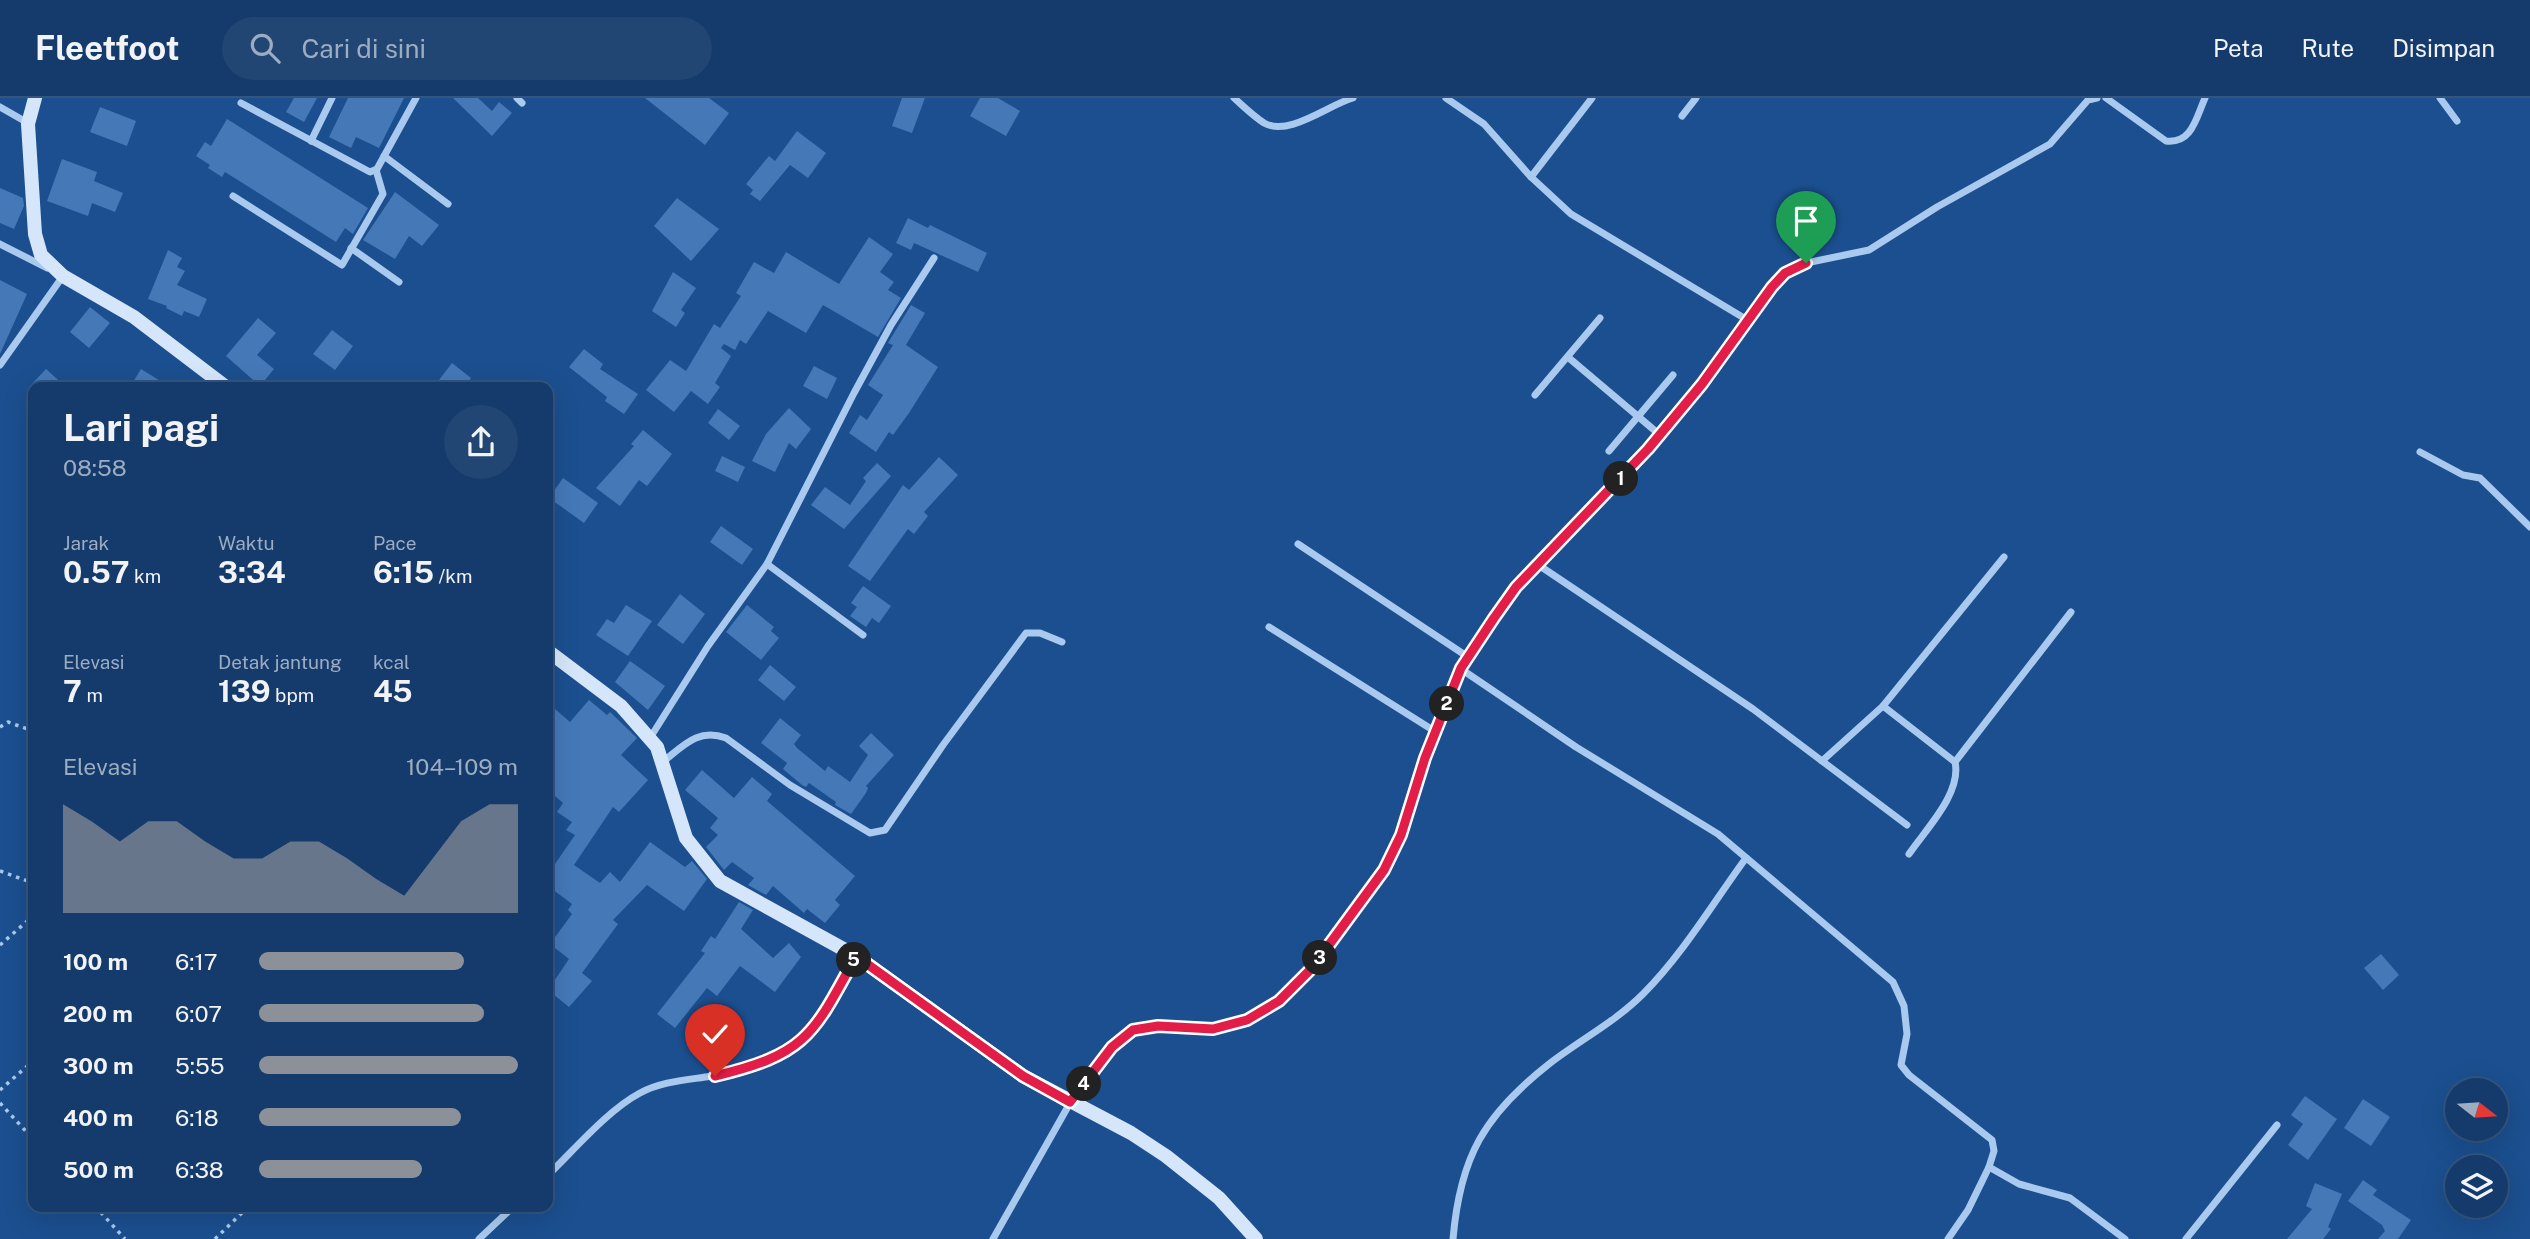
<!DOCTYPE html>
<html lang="id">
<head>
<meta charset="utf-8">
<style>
	:root { --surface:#143b6b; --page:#214673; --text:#f1f3f6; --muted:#9dadc1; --line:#33557e; --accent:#8c9099 }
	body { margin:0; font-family:"Public Sans",sans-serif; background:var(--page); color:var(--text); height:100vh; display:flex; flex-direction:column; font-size:26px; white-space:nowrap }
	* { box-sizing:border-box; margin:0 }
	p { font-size:23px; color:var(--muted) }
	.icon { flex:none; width:38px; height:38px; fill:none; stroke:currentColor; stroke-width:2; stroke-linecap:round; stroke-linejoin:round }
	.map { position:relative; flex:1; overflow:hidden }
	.side { position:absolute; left:28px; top:284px; width:525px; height:830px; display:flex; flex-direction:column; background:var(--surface); border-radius:14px; box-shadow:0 7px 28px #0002,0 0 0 2px var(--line) }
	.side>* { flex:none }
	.needle { width:46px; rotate:107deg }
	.controls { position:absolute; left:2445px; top:980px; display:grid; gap:14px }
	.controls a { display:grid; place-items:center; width:63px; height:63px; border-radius:50%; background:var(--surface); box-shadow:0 7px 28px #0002,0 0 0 2px var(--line); font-size:35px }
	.pin { position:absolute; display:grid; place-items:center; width:60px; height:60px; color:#fff; margin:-72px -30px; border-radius:50% 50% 50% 0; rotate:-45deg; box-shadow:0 0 7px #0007 }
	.pin .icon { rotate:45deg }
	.km { position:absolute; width:35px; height:35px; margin:-18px; border-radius:50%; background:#222; color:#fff; font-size:19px; line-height:35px; text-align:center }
	.round { display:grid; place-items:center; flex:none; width:74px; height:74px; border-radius:37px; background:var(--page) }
	.headline { display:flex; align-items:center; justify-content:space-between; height:119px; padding:0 35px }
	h1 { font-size:38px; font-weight:700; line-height:52px }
	.stats { display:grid; grid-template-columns:repeat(3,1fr); gap:10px; height:119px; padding:7px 35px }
	.stats div { display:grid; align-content:center }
	.stats b { font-size:30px; font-weight:700 }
	.stats small { font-size:19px; font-weight:400 }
	.stats p { font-size:19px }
	.chart { height:196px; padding:14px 35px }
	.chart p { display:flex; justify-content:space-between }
	.chart svg { width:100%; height:126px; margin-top:7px; fill:var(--accent); opacity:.7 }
	ul { padding:0 35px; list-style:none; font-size:23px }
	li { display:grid; grid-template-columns:112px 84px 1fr; align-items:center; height:52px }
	li i { height:18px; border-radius:9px; background:var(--accent) }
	header { display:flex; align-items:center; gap:42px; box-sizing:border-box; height:98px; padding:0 35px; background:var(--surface); border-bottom:2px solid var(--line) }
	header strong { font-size:33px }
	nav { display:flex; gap:38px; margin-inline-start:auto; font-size:24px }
	.search { width:490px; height:63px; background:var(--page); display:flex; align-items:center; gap:18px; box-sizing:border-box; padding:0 24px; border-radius:38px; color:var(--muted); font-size:26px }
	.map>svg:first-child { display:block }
	.building { fill:#4478b7 }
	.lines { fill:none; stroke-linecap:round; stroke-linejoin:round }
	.path { stroke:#a9c9ee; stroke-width:3.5; stroke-dasharray:3.5 5; stroke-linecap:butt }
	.street { stroke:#a9c9ee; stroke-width:7 }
	.secondary { stroke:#d6e6fa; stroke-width:14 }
	.route-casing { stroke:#fff; stroke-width:14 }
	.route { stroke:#e11d48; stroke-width:9 }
</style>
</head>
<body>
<header>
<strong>Fleetfoot</strong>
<div class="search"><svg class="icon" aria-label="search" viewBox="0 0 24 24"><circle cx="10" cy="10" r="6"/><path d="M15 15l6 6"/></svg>Cari di sini</div>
<nav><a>Peta</a><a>Rute</a><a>Disimpan</a></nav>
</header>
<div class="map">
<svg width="2530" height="1141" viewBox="0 0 2530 1141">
	<rect width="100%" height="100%" fill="#1b4f8f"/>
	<g class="building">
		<path d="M294,0H317L304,24L286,14Z"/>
		<path d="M348,0H404L379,50L356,39L351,50L329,39Z"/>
		<path d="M453,0H478L492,13L499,4L512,15L492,38Z"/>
		<path d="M645,0H709L729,15L705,47Z"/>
		<path d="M902,0H925L912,35L892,28Z"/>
		<path d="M980,0H998L1020,13L1006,38L970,18Z"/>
		<path d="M100,9L136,23L127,48L90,34Z"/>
		<path d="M227,21L368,110L353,136L345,130L336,144L225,74L222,79L208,70L210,67L196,58L205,44L211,48Z"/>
		<path d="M797,33L826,55L808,80L790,67L760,103L750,96L753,92L746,86L769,58L775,63Z"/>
		<path d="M62,61L97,74L94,83L123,95L115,114L92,105L88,118L47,103Z"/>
		<path d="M0,90L23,100L24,108L14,131L0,125Z"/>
		<path d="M395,94L439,127L422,148L409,138L395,161L363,142Z"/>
		<path d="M677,100L719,131L691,163L654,128Z"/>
		<path d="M908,120L928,130L930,127L987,155L978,174L914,145L911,152L896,145Z"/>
		<path d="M869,139L893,156L880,174L894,184L888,192L901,200L878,239L823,207L806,235L768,213L746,246L740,242L735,252L724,246L721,250L731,258L715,285L720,289L708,306L691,293L674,314L646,292L670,262L686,273L714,226L720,230L741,198L736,195L754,164L774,175L786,154L839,186Z"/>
		<path d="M168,152L182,160L177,169L185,173L177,187L207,201L199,219L184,213L182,218L166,210L167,208L148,201Z"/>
		<path d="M673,174L696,190L681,212L685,215L676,229L652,213Z"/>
		<path d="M0,182L27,196L0,256Z"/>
		<path d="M911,207L925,215L906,247L938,269L909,315L893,337L889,334L876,354L849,335L860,317L867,322L883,297L868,287L893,247L888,245Z"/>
		<path d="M90,209L110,225L89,250L70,234Z"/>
		<path d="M258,220L276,235L257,257L274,271L260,288L226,258Z"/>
		<path d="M332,232L353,248L335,272L313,256Z"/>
		<path d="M584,251L603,266L600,271L638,296L624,316L605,303L607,299L569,269Z"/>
		<path d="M452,265L471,280L465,289H447L439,282Z"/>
		<path d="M814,268L837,280L827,301L803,288Z"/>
		<path d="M46,271L66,289H29Z"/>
		<path d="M141,271L170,289H130Z"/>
		<path d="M789,310L811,331L796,351L789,345L775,374L752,363L766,336Z"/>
		<path d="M718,311L740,328L729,342L708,325Z"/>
		<path d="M643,332L672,356L647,388L639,382L620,408L596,390L634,348L631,346Z"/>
		<path d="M722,358L745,369L738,384L715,373Z"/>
		<path d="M939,359L958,377L924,414L928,418L914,436L908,431L870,483L848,468L903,387L909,392Z"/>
		<path d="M877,365L891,378L844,431L811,407L825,389L850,407L866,383L863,380Z"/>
		<path d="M563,380L598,405L584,425L549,400Z"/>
		<path d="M721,428L753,451L742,467L710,444Z"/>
		<path d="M863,488L891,508L879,525L872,520L866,529L850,518L857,509L851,505Z"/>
		<path d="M680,496L705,516L683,546L657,527Z"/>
		<path d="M626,507L652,523L628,558L596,537L607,521L614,525Z"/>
		<path d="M747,507L774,529L771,533L779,540L761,562L726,534Z"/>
		<path d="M630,563L665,588L648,612L615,584Z"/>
		<path d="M770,567L796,589L784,603L758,582Z"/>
		<path d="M589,602L607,617L610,614L637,640L621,657L648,682L619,714L613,709L574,767L600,785L610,774L620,784L650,744L685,769L692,763L707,781L684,813L647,787L613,822L618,826L582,875L592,883L569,909L548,892L569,861L550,846L572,816L568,812L572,806L548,788V776L575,737L566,732L572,724L557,714L563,705L548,692V605L570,624Z"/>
		<path d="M780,620L801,637L794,646L797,650L825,673L828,668L850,684L868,657L859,648L871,635L894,657L866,688L868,690L866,695L851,716L835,707L836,704L809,685L806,689L802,687L783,671L787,665L761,645Z"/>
		<path d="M702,672L734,700L752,679L772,696L767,703L855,778L835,802L840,807L825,825L807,811L804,815L773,788L766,797L748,787L754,780L732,764L724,772L706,749L718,737L710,730L718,720L685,692Z"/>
		<path d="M739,804L753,812L741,831L773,860L789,845L801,859L775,894L740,868L717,898L707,890L675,930L657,916L705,855L701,853L711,838L715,841Z"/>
		<path d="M2381,856L2399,877L2383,892L2364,870Z"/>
		<path d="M2305,998L2337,1021L2308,1062L2288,1047L2303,1026L2291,1017Z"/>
		<path d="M2363,1001L2390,1019L2371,1048L2344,1030Z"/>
		<path d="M2363,1082L2377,1092L2373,1097L2411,1122L2398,1141H2378L2385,1133L2382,1127L2348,1103Z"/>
		<path d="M2315,1085L2342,1096L2328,1129L2331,1131L2323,1141H2287L2312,1111L2306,1108Z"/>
	</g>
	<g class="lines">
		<g class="path">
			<path d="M0,629L8,624L33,633"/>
			<path d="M0,773L33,785"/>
			<path d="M0,847L33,818"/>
			<path d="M0,992L33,963"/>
			<path d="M0,1005L33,1041"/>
			<path d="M95,1108L125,1141"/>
			<path d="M215,1141L249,1108"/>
		</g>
		<g class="street">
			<path d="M517,0L522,5"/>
			<path d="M1234,0C1243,8 1253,18 1264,25C1289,39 1328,7 1353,0"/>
			<path d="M1446,0L1484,26L1531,79L1571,116L1749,223"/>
			<path d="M2106,0L2166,43C2192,46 2196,20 2205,0"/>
			<path d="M2440,0L2457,23"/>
			<path d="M241,5L370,74L377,71L416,0"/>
			<path d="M0,9L28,25"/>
			<path d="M1682,18L1696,0"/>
			<path d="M311,43L332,0"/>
			<path d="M384,58L448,106"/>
			<path d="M1531,79L1592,0"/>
			<path d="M233,98L342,167L383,96L376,72"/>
			<path d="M0,146L47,170"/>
			<path d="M351,150L399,184"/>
			<path d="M1569,260L1660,337"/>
			<path d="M0,267L63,178L61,177"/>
			<path d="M1535,297L1600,220"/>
			<path d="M1609,353L1673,277"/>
			<path d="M2420,354L2463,377L2480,380L2530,429"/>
			<path d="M1298,446L1468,559"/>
			<path d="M767,466L863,537"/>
			<path d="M1537,466L1753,611L1822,663L1883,608L2004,459"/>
			<path d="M1269,529L1436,634"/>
			<path d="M1461,571L1576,649L1718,736L1893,884L1904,908L1907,936L1901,967L1909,977L1992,1042L1994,1053L1989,1069L2019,1086L2070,1100L2125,1141"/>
			<path d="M1883,608L1955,664"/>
			<path d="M650,640L708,548L767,466L854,295L891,227L934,160"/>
			<path d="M664,663C684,647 698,630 726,640L790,687L870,735L885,732L943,647L1026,535H1040L1062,544"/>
			<path d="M1822,663L1907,727"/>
			<path d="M1909,756C1926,731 1962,695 1955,664L2071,514"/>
			<path d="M548,1077C575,1051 608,1012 640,995C662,983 688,982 712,978C802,964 817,931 856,858"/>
			<path d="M479,1141L514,1108"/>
			<path d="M993,1141L1070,1005L1112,949L1125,937L1144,928L1213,931L1246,922L1279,903L1312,870L1384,772L1401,737L1425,660L1461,571L1494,520L1516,489L1648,351L1702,286L1771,189L1785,175L1806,165L1869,152L1937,109L2050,46L2088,2L2097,0"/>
			<path d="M1453,1141C1460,1059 1484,1017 1549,966C1580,942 1615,924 1643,896C1683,856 1713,805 1746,760"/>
			<path d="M1948,1141L1968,1112L1989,1069"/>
			<path d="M2186,1141L2277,1027"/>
		</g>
		<g class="secondary">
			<path d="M35,0L28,26L35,136L41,157L63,178L134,219L226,289"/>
			<path d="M548,553L621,608L657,649L686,740L720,783L856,858L1023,978L1131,1035L1166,1058L1219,1100L1256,1141"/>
		</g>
	</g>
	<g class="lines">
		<defs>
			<path id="route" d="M715,978C807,956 813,937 856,858L1023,978L1070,1004L1112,949L1133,932L1158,928L1213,931L1247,922L1279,903L1312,870L1384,772L1401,737L1425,660L1461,570L1494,520L1516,489L1648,351L1702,286L1772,189L1785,175L1806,165"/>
		</defs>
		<use href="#route" class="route-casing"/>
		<use href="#route" class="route"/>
	</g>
</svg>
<div class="controls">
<a><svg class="needle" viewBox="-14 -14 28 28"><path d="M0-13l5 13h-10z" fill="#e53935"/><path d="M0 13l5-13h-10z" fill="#9dadc1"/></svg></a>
<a><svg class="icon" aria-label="layers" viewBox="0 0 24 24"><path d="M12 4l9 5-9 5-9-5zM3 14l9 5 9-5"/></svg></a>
</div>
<div class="pin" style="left:1806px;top:165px;background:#1e9e55"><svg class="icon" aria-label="arrive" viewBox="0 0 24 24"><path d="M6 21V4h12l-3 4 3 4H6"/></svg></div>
<div class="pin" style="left:715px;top:978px;background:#d93025"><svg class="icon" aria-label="check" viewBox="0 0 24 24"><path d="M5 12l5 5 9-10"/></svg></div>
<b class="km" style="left:1621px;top:381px">1</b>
<b class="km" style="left:1447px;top:606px">2</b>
<b class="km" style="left:1320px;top:860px">3</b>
<b class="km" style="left:1084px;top:986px">4</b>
<b class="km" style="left:854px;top:862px">5</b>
<section class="side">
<div class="headline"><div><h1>Lari pagi</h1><p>08:58</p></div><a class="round"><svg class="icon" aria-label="share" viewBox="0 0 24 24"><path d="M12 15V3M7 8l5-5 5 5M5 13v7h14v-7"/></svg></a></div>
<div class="stats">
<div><p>Jarak</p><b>0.57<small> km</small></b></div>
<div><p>Waktu</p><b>3:34</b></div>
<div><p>Pace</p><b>6:15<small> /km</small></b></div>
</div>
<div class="stats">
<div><p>Elevasi</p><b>7<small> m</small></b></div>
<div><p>Detak jantung</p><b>139<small> bpm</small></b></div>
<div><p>kcal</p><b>45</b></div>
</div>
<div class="chart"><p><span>Elevasi</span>104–109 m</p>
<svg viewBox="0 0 160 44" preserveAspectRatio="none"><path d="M0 44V6L10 12L20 19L30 12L40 12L50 19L60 25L70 25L80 19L90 19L100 25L110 32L120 38L130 25L140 12L150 6L160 6V44z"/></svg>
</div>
<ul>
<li><b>100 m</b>6:17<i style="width:79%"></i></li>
<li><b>200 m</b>6:07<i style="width:87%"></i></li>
<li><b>300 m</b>5:55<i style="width:100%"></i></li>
<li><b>400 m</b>6:18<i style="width:78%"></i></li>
<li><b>500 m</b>6:38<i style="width:63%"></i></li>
</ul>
</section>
</div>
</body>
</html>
